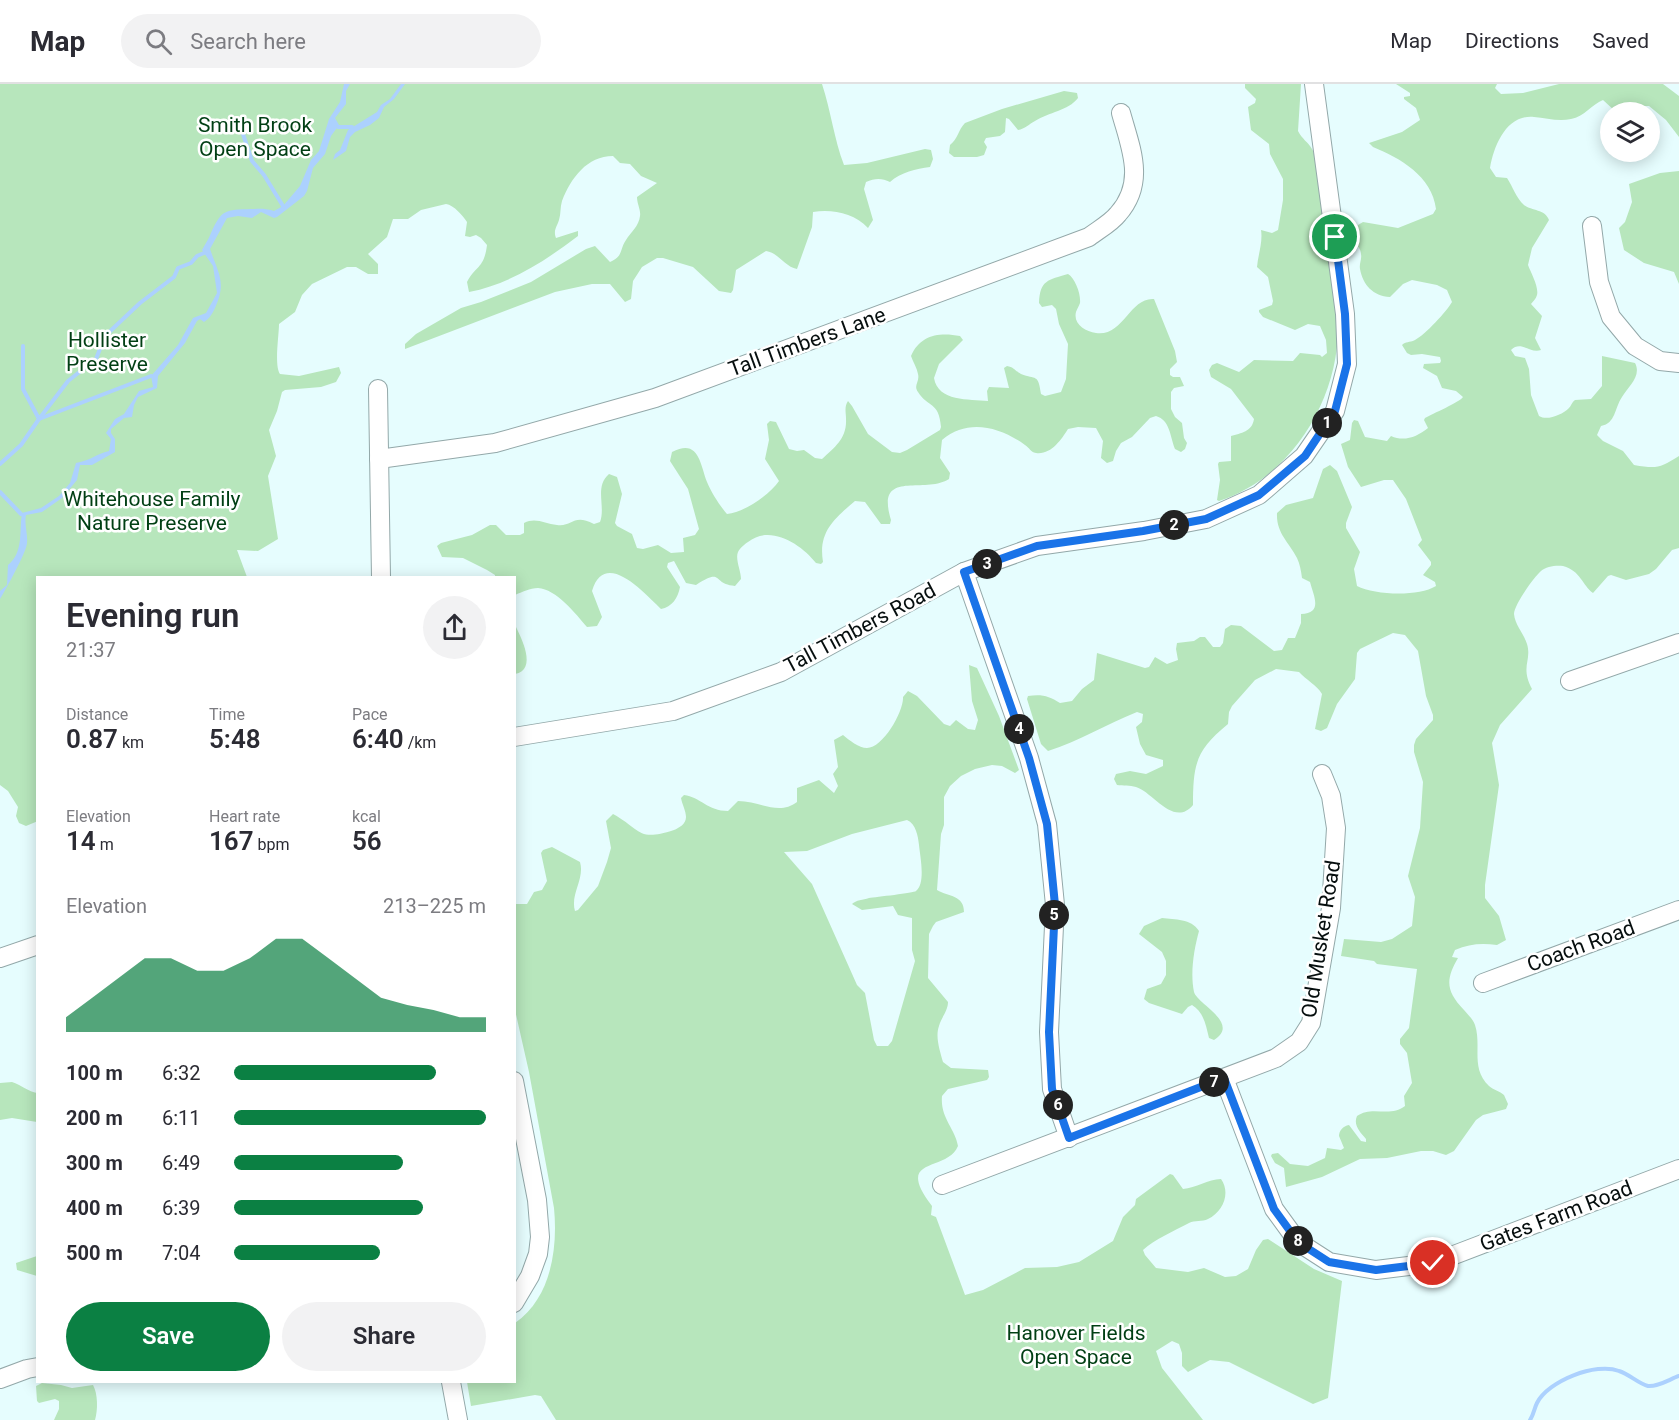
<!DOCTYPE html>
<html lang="en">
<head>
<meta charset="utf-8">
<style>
	:root { --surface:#fff; --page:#f2f2f3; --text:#2b2b33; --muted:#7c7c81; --line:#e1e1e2; --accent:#0b8043 }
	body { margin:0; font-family:Roboto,sans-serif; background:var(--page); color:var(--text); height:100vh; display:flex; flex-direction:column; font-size:22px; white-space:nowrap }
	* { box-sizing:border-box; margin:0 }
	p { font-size:20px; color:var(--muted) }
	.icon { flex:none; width:33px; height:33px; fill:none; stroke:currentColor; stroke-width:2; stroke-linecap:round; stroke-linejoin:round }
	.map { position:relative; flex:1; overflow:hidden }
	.details { position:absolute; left:36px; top:492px; width:480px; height:807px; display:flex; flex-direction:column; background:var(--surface); border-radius:0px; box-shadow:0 3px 15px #0003 }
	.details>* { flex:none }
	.fabs { position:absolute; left:1600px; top:18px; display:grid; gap:12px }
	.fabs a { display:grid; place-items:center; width:60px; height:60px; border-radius:50%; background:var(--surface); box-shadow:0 3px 15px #0003; font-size:30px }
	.pin { position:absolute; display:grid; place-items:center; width:51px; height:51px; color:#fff; margin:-26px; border:3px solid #fff; border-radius:50%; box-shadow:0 2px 6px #0007 }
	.km { position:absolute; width:30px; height:30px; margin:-15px; border-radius:50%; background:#222; color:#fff; font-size:16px; line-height:30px; text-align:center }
	.round { display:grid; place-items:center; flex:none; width:63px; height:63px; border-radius:32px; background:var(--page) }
	.head { display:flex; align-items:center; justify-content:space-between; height:102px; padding:0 30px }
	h1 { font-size:33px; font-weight:600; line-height:45px }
	.stats { display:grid; grid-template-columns:repeat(3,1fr); gap:9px; height:102px; padding:6px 30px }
	.stats div { display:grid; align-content:center }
	.stats b { font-size:26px; font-weight:600 }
	.stats small { font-size:16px; font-weight:400 }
	.stats p { font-size:16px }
	.chart { height:168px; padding:12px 30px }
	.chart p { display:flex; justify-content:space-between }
	.chart svg { width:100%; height:108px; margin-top:6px; fill:var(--accent); opacity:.7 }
	.cta { display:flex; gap:12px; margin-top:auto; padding:12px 30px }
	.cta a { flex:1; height:69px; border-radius:36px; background:var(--accent); color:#fff; font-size:24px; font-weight:600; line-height:69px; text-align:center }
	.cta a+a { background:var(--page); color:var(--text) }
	ul { padding:0 30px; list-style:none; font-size:20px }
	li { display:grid; grid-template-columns:96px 72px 1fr; align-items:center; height:45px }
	li i { height:15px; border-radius:8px; background:var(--accent) }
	header { display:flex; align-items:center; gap:36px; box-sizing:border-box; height:84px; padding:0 30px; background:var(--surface); border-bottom:2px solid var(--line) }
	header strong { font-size:28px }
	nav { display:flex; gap:33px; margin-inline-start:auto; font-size:21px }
	.search { width:420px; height:54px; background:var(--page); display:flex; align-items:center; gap:15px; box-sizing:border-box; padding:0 21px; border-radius:33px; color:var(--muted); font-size:22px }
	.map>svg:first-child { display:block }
	.green { fill:#b7e6bc; fill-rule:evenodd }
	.water { fill:#acd1fe }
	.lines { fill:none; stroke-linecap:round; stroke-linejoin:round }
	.stream { stroke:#acd1fe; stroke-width:4 }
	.minor-casing { stroke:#93a8a9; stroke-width:20 }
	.minor { stroke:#fff; stroke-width:18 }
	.route-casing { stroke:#fff; stroke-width:12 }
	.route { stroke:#1a73e8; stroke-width:8 }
	.labels { text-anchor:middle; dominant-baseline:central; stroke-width:5; stroke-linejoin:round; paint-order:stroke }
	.park-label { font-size:21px; fill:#013f14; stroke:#fff }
	.street-label { font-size:21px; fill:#060e0e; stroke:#fff }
</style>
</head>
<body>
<header>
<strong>Map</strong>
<div class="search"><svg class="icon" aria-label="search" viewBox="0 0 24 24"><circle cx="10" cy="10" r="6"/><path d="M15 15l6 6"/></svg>Search here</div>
<nav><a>Map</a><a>Directions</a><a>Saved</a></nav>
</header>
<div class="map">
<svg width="1679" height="1336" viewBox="0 0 1679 1336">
	<rect width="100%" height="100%" fill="#e6fdfe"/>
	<g class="green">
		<path d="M0,0H822C831,27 834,55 844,81L867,79L925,65L931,66L933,75L930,83C916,85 901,88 890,98C882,94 875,94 866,98L864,105L873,136L868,144C854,129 832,125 813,128L812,143L797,185C785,183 779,169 766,167L736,186L733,206L731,209L719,207L693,183L663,174H657L642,183L633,197L631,215L625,218L610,200H592L555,208L405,265V260L416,250L461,224L481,218L531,198L586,165L595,162L610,178C624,172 619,166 626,156C631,148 639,142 640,132C641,126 637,120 637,113L657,99L641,92L630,80L620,79L613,72C587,72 571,94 562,117C560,123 561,130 559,136C557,143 553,146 556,154L578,147V152C545,177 510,200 469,208L467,198C476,181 484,185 487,161L481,154L476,151L470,153L465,152L467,138C463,132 454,121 446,120L421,126L408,135H393L387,153L368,170L378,180V190H368L356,183H347L312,200L302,211L295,228L279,240C279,252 274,281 280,290L299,292L339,283L341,289L336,298L321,303L285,306L282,308L277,327L269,346L276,372L268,392L278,455L258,467L237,466L247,493L38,494V737L26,742L19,739L16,732L18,723L8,707L0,701Z"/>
		<path d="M1245,0H1301L1298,47C1302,55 1308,58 1312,65C1315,69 1315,78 1316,82C1320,103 1323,124 1326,145C1330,175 1336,206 1338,236C1341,312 1293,393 1219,417L1217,416L1220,396L1218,380L1219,378L1231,377V352C1241,349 1252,348 1254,335L1231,305L1211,293L1209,286L1212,281L1217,279L1239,288L1254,276L1293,277L1300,269L1320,271L1322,273L1327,269L1326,256L1320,242L1308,240L1295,246L1263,233L1259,228V226L1272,221L1273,217L1268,193L1257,183C1258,171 1263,158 1261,146L1272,149L1278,146L1283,116V95L1270,70L1269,60L1251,46L1248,23L1255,19L1256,15L1245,4Z"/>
		<path d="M1396,0H1497L1495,4L1501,10L1523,9L1559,0H1663L1679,12V53L1666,36L1649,22H1641L1631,28H1616L1603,16C1592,20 1584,33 1571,35C1559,38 1546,34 1534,33C1507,30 1494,61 1490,84L1496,93L1507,94C1513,103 1516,114 1524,121C1532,127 1545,125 1549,136L1532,164L1528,181C1531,189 1539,203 1537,211C1536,215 1533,217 1531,220L1542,232L1535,254L1541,266C1530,270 1521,256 1511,266L1515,272L1525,274L1529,285L1531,311L1539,332C1547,337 1562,331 1569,324C1571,322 1572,318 1575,316L1591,315L1602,302V272L1635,279C1642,292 1628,303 1622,313C1614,325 1616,339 1601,342L1597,351L1603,357L1623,367L1634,381C1657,385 1660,384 1679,372V464L1672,466L1656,485L1649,490L1626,496L1611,491L1608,492L1593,509C1582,501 1581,487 1563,482C1557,481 1546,482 1541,487C1534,493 1514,521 1514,530C1515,541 1524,550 1527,560C1532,577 1520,582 1532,605L1500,641L1492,659L1499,701L1485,801V814L1499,832L1506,856L1497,861C1481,859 1469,860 1455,866L1452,873L1458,874C1446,895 1445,906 1464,926C1468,931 1473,935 1475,941C1482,962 1470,984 1489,1002C1493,1006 1500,1007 1504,1011L1508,1020L1506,1025L1483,1031L1476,1036L1454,1067L1446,1071L1433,1067H1421L1387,1074L1360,1075L1322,1093L1286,1103L1284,1084L1275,1079L1271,1072L1272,1070L1278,1069L1290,1080L1308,1082L1325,1074L1327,1064L1341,1066L1344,1064L1339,1052C1339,1047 1343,1042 1349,1041L1361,1057L1366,1058V1055C1360,1048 1353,1041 1357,1032C1372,1021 1390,1034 1405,1022L1404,1012L1412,999L1407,969L1400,960V955L1409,944L1417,885L1377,880L1374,877L1341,872L1344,855L1381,858L1392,855L1412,842L1415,813L1408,792L1420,744L1423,698L1414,668V661L1416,655L1433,636V631L1426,612L1418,567L1405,551L1393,549L1360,565L1357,569L1355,595L1337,620L1327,644L1321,647L1315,645L1322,610C1317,601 1306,596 1299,588L1276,585L1255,596L1232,622L1229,628L1228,640C1196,666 1193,680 1193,721C1174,744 1153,708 1136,703C1130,701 1123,702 1117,701L1114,695L1116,690L1130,687L1146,690L1163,682V676L1146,671L1140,660L1136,643L1142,638L1143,630L1137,628C1107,640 1079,657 1048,667L1041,660L1027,615L1028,612C1042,610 1049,612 1060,619L1072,617L1082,605L1094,596L1097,569L1145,584L1149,583L1155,573L1167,580L1178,576L1176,565L1177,559L1194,557L1200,553H1205L1213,563H1220L1223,559L1225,545L1231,541L1241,542L1274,567L1282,566L1288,554H1295L1301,539V530C1323,529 1314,513 1310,498L1302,494C1301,487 1300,480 1297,474C1289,458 1276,449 1277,429L1286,421L1313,414L1323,385L1330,381L1337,387L1352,423L1346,439V444L1360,468L1354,485L1357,502C1375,511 1418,513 1436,502L1435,498L1423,491L1431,481V478L1418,461L1422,456L1406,415L1393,396H1384L1361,403L1348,383L1341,360L1350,356L1352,339L1354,336L1358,337L1365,353L1387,357L1391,352C1404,358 1417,353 1428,344L1424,336L1425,334C1432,330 1460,318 1463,313L1456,307L1442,304L1437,292L1423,284L1424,280L1440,279L1441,277L1440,273L1422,270L1411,271L1407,269L1402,261C1406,257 1409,259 1415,256C1425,251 1447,227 1452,218L1447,206L1437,201L1412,196L1403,200L1390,213C1373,212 1363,201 1360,185C1359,180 1362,175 1361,170C1361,165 1356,160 1354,157L1358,141L1363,138L1398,144L1433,130L1436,125C1432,92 1400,74 1373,63L1369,59L1402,48L1420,36L1416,24L1404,15V13L1410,12V9Z"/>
		<path d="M1064,7L1077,9L1078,14C1068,27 1049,28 1035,37C1029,40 1025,45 1018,46L1009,35L1006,34L1005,48L1000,52L986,54L984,58L987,63L984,71L977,73H954L949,69L950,61C958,55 958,46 965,39L1002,25Z"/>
		<path d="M1679,87V200L1674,188L1644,179L1624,166L1619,144L1625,138L1632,118L1629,100L1660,89Z"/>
		<path d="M1068,190C1075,194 1081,210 1080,219C1079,222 1077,225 1076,228C1073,240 1085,247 1096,249C1123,253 1130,213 1154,215L1175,267L1177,278L1170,285V291L1173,293H1180L1184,302L1174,304L1171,308V325L1175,333L1182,339L1184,354L1187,359L1185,365L1181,368L1175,365C1170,352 1170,336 1156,332L1150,334L1132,353L1121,359L1116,367L1113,377L1107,379L1101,374L1103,357L1096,344L1078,343L1068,345C1061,356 1051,371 1036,369C1030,368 1030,364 1025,361C1000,343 968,334 942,356L940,374L950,389L949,395C924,411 875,384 891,436L890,440H881L865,418L855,417C834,435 818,448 823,478L821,480L816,479C801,460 770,440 748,458C745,460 740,464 738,468C735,475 741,487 741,495L735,502C711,500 724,483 696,501L686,499L674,477L668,479L667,483L680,503C678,514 672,523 661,525C645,510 605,464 592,507L602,533L597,542L587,543C576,530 556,505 538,504C530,504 522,508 515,511L514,494L495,493V491L487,486L463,474L442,473L437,462L441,459L472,451L490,441H496L506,451H520L524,449V439C536,433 545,440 557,441C573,443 573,429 594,440L600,438C606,422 594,403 609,390L617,393L622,410L615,439L617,442L632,450L637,464L643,465L658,461L671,469L684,468L683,454L695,451L699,445L688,405L670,377L672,368C699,354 700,380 707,398C711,408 720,422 727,430C745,428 769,411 779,397L765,375L769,356L767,340L770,337L776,338L789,365L797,367L804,366L815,374L822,375C835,363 847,354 846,335C846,328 844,323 848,317L852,322L868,350L892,368L900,369L907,366L940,346L941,343C939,317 928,324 918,308C913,301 920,298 918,290C917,284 913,278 911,272C920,251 939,248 960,252L963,256L939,280L934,294C938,318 969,315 988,317L987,307L989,303L1009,304L1004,284L1007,282C1014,283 1015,287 1021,290C1036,296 1038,289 1041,310L1045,312L1061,308L1066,295L1068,260L1059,240L1056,225L1052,221L1042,223L1039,219C1040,196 1048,196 1068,190Z"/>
		<path d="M515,541C521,553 538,586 515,590Z"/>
		<path d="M969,581L977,584L999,632L1019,686L1015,689L1002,682L992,681L975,685L961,692L950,702L944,713V741L941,750L937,806C949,813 964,811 964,828L936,838L933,842L929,850L928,894L948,918C948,927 941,934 939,942C935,953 940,967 943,978L951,984L988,986L989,993L987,996L948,1005L942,1012C940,1034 955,1044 958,1062C947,1089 893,1071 932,1122L931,1131L936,1133L965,1211L983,1206L1025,1184L1057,1183L1079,1178L1113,1157L1123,1133L1135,1121L1136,1115L1170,1090L1173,1091L1183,1105C1196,1104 1208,1095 1221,1095C1231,1109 1223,1128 1208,1135C1202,1138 1195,1136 1189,1139C1174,1147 1155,1155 1143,1166L1145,1171L1156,1184L1188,1188L1204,1184L1225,1193L1236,1192L1248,1185L1256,1166L1263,1156L1268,1155L1314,1185L1342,1197L1328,1314L1313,1320L1229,1278L1210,1276L1188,1288L1182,1282V1269L1179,1260L1172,1257L1156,1267L1162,1284L1203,1336H556L541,1312L535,1311L471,1322L467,1298H514L515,1239C551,1214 558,1165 554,1124L529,988L515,926V820H527L534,808L542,806L547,797L541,769L543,766L552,763L580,778C585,795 570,810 575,827L578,826L598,802L607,778L611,764L606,737L613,730C642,746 637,758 674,746C679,744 686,740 686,733C686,727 682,720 681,714L684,711C700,713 708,727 728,727L738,717C759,717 779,732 797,718V704L819,696L834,709L838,702L833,690L838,683L834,656L843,651C849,656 859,664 867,664C883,664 904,627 903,613L908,607L917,612L944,640L950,642L956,636L968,645L975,646L978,636L972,617ZM907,736C916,740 918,752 919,761C920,772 926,799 916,807C914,809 876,813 869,814C863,816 856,816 852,820L862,826L893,822L898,831L912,834V866L915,877L892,957L888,962H877L874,956L865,909L857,901L812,800L784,768L807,767L852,750Z"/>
		<path d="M1162,834C1175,836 1191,834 1199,847C1194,865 1190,889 1194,908C1197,920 1241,939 1214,956L1209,954C1206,942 1204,928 1192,921L1188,923L1182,930L1149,919L1144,915L1147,905L1161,900L1166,891V877L1162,868L1139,850L1144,842Z"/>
		<path d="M12,998C21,1001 29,1008 37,1009V1038L12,1034L0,1036V999Z"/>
		<path d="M37,1172V1192L17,1186L16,1179Z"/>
		<path d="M42,1299L61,1301L72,1304L93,1301C98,1310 98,1326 95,1336H54L59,1325V1317L55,1315L39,1319L37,1317L36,1302Z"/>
	</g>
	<g class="water">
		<path d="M344,0H350L346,7V20L335,34L339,41L331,52L325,70L313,84L307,107L304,112L277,133L274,134L261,128L252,134L238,132L227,134L210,165C218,189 227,198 215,224C212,230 210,234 204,238L200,235L197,237L185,259L158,292L157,304L138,313L134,321L132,333L124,334L111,345V349L115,355V368L92,381H80L77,396L62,414L42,428L26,431C24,440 28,450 27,459C27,467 5,507 0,515V507L7,501L8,481C24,468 19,447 22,429L41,424L59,412L70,399L76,379C92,376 96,370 109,367L111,355L106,349L115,335L124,330L139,307L153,303L151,292L178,261L193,234L206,229L217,209L213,182L202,166C205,160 209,155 211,149C222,125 225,126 251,125C261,125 263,124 274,127L283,122L300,102L311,76L319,67L329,35L340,18Z"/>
		<path d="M401,0H405L394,15L384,23L379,34L370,41L355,48L350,53L346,67L333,76L335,70L340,66L348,46L377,28L381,21L390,15Z"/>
	</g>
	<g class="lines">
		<g class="stream">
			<path d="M239,38L252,77L264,91L283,122"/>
			<path d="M338,43H352"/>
			<path d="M23,262V305L39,335L68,297L96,275L105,252L140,219L174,193L178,184L191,179L197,172L204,169"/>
			<path d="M0,380L21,361L39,335L151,292"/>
			<path d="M0,408L21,430"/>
			<path d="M1530,1336C1534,1330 1534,1325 1537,1319C1548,1297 1596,1278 1619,1287C1629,1290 1639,1300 1648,1302C1658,1303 1670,1295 1679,1292"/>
		</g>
		<defs>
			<g id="minor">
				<path d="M1592,142L1599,198L1611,233L1635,262L1660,277L1679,279"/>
				<path d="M378,305L381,494"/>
				<path d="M379,375L495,359L655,314L1089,153C1098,146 1111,139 1118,130C1146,98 1131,65 1121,29"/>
				<path d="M964,488L1029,674L1047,740L1055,821L1049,948L1052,1005L1069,1054"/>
				<path d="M1570,597L1679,559"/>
				<path d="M514,653L673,627L781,588L964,488L1037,462L1144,447L1206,435L1259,411L1304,372L1335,327L1347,280L1345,230L1314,0"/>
				<path d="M0,874L38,861"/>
				<path d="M1483,899L1679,826"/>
				<path d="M1224,994L1274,1125L1298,1158L1329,1178L1376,1186L1433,1179L1679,1085"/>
				<path d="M514,997L537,1116L540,1153L538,1170L530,1192L514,1219"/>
				<path d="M942,1101L1276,974L1299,958L1311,939L1331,824L1336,744L1331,712L1322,690"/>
				<path d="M0,1295L27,1285L38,1283"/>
				<path d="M451,1298L458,1336"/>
			</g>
		</defs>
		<use href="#minor" class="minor-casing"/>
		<use href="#minor" class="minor"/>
	</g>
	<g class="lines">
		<defs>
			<path id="route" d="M1335,153L1345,230L1347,280L1335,327L1305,372L1259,411L1206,435L1143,447L1037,462L964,488L1029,674L1047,740L1055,821L1049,948L1052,1005L1069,1054L1224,994L1274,1125L1298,1158L1329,1178L1376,1186L1433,1179"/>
		</defs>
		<use href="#route" class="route-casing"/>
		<use href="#route" class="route"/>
	</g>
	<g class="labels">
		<g class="park-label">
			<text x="255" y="41">Smith Brook<tspan x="255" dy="24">Open Space</tspan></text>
			<text x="107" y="256">Hollister<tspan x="107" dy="24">Preserve</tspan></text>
			<text x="152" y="415">Whitehouse Family<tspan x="152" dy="24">Nature Preserve</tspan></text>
			<text x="1076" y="1249">Hanover Fields<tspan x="1076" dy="24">Open Space</tspan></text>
		</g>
		<g class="street-label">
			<text transform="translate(807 258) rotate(-20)">Tall Timbers Lane</text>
			<text transform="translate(860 544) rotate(-28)">Tall Timbers Road</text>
			<text transform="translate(1321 855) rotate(-81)">Old Musket Road</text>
			<text transform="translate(1581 862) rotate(-20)">Coach Road</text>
			<text transform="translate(1556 1132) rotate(-21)">Gates Farm Road</text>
		</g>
	</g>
</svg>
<div class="fabs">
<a><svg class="icon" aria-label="layers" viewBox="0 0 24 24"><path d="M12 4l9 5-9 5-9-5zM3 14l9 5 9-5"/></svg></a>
</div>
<div class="pin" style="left:1335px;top:153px;background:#1e9e55"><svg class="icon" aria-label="arrive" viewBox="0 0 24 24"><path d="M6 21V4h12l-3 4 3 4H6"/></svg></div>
<div class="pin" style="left:1433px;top:1179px;background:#d93025"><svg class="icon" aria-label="check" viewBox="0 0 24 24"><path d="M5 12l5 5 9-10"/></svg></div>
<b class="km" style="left:1327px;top:339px">1</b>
<b class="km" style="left:1174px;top:441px">2</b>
<b class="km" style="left:987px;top:480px">3</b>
<b class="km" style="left:1019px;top:645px">4</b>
<b class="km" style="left:1054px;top:831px">5</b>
<b class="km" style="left:1058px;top:1021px">6</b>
<b class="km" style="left:1214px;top:998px">7</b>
<b class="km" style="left:1298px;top:1157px">8</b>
<section class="details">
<div class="head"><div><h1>Evening run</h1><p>21:37</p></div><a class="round"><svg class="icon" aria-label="share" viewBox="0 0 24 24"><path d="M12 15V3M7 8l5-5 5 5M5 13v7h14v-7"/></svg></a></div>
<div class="stats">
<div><p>Distance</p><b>0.87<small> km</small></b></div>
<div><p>Time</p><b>5:48</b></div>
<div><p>Pace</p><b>6:40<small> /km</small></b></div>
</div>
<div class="stats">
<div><p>Elevation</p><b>14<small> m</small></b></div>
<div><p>Heart rate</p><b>167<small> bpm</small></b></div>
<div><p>kcal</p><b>56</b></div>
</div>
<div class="chart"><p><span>Elevation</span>213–225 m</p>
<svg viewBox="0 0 160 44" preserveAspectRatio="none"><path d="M0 44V38L10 30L20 22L30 14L40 14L50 19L60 19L70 14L80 6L90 6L100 14L110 22L120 30L130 33L140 35L150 38L160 38V44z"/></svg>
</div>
<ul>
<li><b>100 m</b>6:32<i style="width:80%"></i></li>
<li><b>200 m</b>6:11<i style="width:100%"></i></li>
<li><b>300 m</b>6:49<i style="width:67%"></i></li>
<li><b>400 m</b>6:39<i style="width:75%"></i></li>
<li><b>500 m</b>7:04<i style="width:58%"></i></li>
</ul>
<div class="cta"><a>Save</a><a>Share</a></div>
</section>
</div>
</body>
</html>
